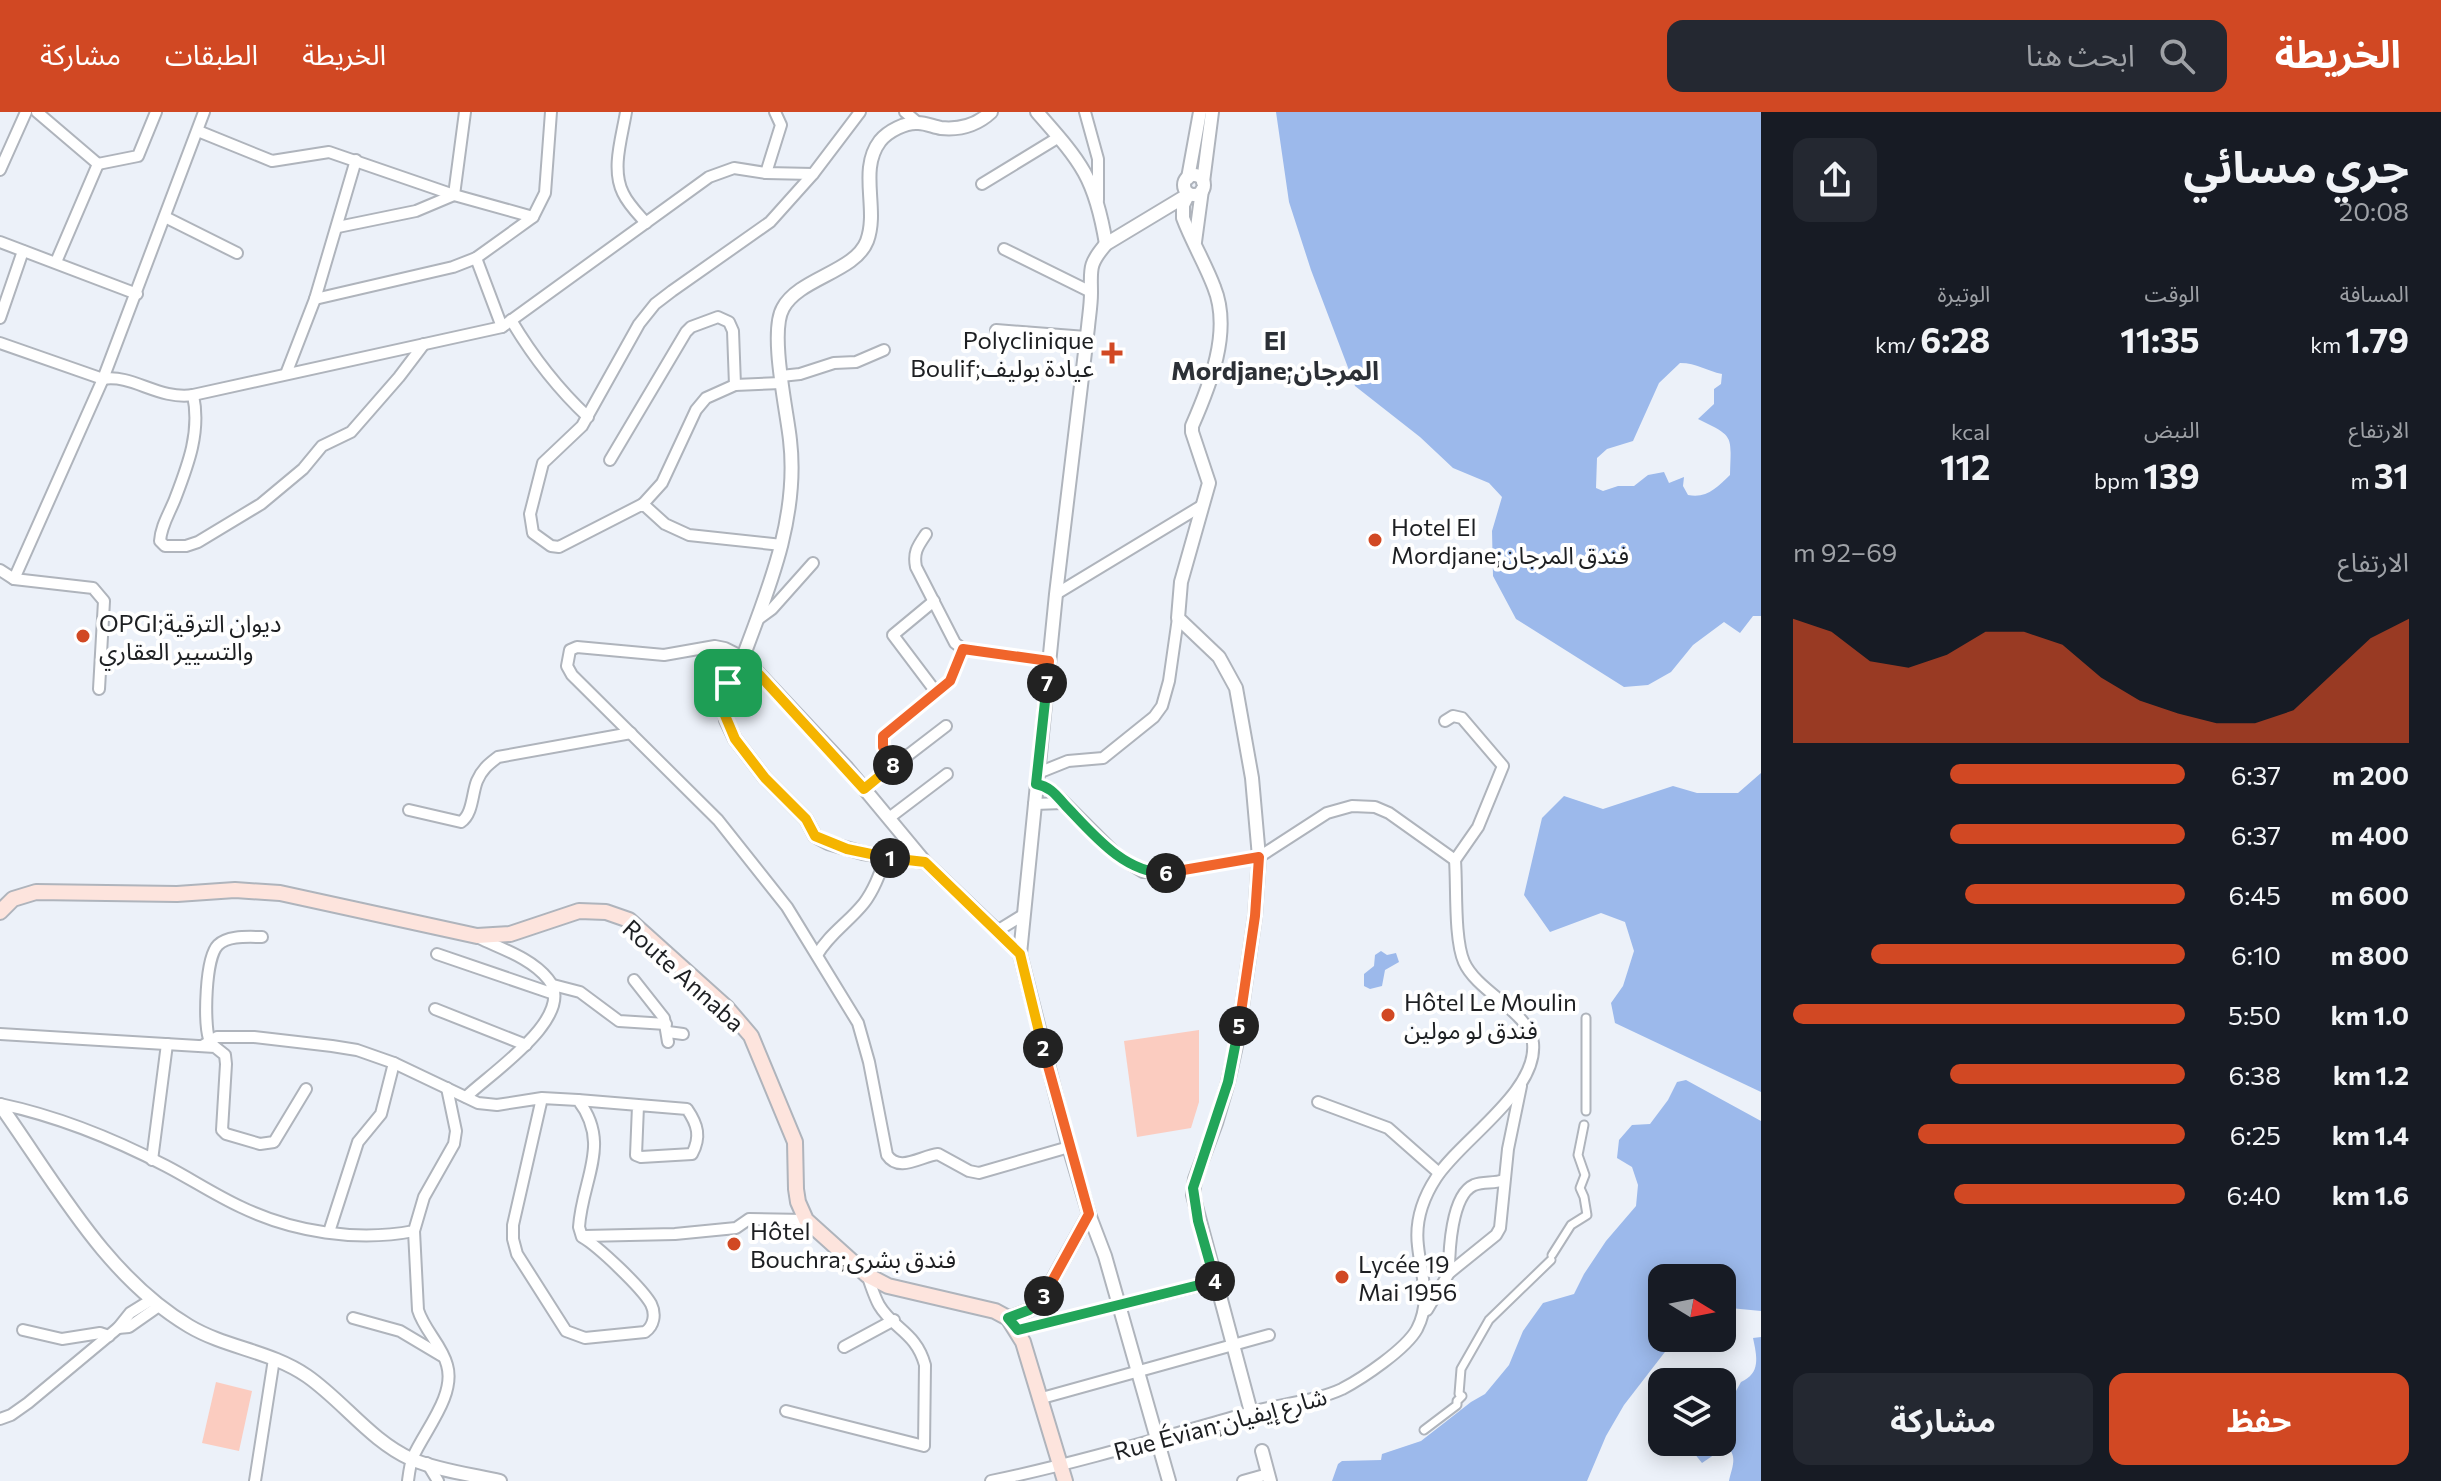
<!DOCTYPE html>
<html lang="ar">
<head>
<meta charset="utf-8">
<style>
	:root { --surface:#171b24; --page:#242831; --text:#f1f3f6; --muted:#9ea1a6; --accent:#d14823 }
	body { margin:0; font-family:Commissioner,"Noto Sans Arabic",sans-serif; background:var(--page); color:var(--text); direction:rtl; height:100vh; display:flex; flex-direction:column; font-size:30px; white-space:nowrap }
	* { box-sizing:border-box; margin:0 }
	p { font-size:26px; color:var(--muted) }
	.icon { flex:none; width:44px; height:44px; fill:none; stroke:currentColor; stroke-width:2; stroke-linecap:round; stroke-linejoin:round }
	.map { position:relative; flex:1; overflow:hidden; direction:ltr }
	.details { display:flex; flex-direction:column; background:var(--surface); width:680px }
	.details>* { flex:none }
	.needle { width:52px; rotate:100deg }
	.controls { position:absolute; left:1648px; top:1152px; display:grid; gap:16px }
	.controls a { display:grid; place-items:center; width:88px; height:88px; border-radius:16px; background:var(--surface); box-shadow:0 4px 20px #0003; font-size:40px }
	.pin { position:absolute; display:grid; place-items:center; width:68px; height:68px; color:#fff; margin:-34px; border-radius:16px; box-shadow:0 4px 12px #0006 }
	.km { position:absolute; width:40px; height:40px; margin:-20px; border-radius:50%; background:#222; color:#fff; font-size:22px; line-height:40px; text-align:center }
	.round { display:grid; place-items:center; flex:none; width:84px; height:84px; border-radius:16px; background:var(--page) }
	.overview { display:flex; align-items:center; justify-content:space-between; height:136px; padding:0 32px }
	h1 { font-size:44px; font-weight:700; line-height:60px }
	.stats { display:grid; grid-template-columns:repeat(3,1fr); gap:12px; height:136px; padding:8px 32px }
	.stats div { display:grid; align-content:center }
	.stats b { font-size:34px; font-weight:700 }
	.stats small { font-size:22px; font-weight:400 }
	.stats p { font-size:22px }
	.chart { height:224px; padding:16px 32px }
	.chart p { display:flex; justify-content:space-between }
	.chart svg { width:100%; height:144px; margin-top:8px; fill:var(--accent); opacity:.7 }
	.primary-button { display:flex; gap:16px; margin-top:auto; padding:16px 32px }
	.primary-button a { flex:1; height:92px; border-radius:16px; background:var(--accent); color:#fff; font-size:32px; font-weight:700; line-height:92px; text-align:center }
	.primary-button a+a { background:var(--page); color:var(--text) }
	ul { padding:0 32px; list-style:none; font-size:26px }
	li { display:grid; grid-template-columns:128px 96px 1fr; align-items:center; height:60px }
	li i { height:20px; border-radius:10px; background:var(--accent) }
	header { display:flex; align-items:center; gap:48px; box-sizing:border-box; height:112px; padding:0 40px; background:var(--accent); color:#fff }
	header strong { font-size:38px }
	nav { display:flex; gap:44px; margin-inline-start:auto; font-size:28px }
	.search { width:560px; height:72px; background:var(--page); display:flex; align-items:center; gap:20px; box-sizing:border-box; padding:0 28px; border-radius:16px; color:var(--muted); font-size:30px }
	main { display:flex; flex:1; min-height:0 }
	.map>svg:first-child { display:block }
	.green { fill:#fbccc0 }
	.water { fill:#9cb9eb; fill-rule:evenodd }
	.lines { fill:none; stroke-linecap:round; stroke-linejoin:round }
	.pedestrian-casing { stroke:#afb4bc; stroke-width:11 }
	.minor-casing { stroke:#afb4bc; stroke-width:14 }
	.tertiary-casing { stroke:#afb4bc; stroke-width:16 }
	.secondary-casing { stroke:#afb4bc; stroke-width:18 }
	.pedestrian { stroke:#fff; stroke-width:7 }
	.minor { stroke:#fff; stroke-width:10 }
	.tertiary { stroke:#fff; stroke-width:12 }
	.secondary { stroke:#fde4dd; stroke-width:14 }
	.split-1-casing { stroke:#fff; stroke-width:16 }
	.split-2-casing { stroke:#fff; stroke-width:16 }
	.split-3-casing { stroke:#fff; stroke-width:16 }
	.split-4-casing { stroke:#fff; stroke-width:16 }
	.split-5-casing { stroke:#fff; stroke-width:16 }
	.split-6-casing { stroke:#fff; stroke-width:16 }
	.split-7-casing { stroke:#fff; stroke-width:16 }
	.split-8-casing { stroke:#fff; stroke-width:16 }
	.split-9-casing { stroke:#fff; stroke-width:16 }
	.split-1 { stroke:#f5b400; stroke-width:10 }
	.split-2 { stroke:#f5b400; stroke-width:10 }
	.split-3 { stroke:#f0652b; stroke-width:10 }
	.split-4 { stroke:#22a559; stroke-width:10 }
	.split-5 { stroke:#22a559; stroke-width:10 }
	.split-6 { stroke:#f0652b; stroke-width:10 }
	.split-7 { stroke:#22a559; stroke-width:10 }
	.split-8 { stroke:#f0652b; stroke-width:10 }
	.split-9 { stroke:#f5b400; stroke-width:10 }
	.poi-dot { fill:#d14823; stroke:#fff; stroke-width:3 }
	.labels { text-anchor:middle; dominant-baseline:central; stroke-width:8; stroke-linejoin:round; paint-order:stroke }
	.poi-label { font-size:24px; fill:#1d1f22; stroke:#fff; text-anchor:start }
	.street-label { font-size:24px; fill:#1d1f22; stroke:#fff }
	.neighbourhood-label { font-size:26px; font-weight:bold; fill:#2c3036; stroke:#fff }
</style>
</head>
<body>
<header>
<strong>الخريطة</strong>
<div class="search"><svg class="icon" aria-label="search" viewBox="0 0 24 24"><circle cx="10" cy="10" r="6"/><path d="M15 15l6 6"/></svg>ابحث هنا</div>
<nav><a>الخريطة</a><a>الطبقات</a><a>مشاركة</a></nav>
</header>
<main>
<section class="details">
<div class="overview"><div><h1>جري مسائي</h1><p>20:08</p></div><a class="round"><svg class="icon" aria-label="share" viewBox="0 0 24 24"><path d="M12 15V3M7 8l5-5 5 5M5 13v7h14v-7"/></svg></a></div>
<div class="stats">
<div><p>المسافة</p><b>1.79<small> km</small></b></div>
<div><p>الوقت</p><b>11:35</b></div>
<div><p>الوتيرة</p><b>6:28<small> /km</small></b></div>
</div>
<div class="stats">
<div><p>الارتفاع</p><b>31<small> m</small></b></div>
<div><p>النبض</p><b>139<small> bpm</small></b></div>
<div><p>kcal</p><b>112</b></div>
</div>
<div class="chart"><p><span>الارتفاع</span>69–92 m</p>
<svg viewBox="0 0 160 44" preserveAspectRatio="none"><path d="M0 44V6L10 10L20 19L30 21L40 17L50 10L60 10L70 14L80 24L90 31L100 35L110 38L120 38L130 34L140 23L150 12L160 6V44z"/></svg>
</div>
<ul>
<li><b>200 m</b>6:37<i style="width:60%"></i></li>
<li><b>400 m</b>6:37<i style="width:60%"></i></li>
<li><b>600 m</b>6:45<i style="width:56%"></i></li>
<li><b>800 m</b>6:10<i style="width:80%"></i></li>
<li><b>1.0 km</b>5:50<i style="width:100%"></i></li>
<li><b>1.2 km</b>6:38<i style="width:60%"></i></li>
<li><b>1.4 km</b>6:25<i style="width:68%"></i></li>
<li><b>1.6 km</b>6:40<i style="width:59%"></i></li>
</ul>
<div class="primary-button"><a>حفظ</a><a>مشاركة</a></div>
</section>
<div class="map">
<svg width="1761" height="1369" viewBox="0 0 1761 1369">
	<rect width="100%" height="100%" fill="#ecf1f9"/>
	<g class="green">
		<path d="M1199,918V990L1191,1016L1137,1025L1124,929Z"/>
		<path d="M216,1270L252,1279L239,1339L202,1331Z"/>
	</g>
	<g class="water">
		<path d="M1276,0H1761V504H1753L1740,521L1724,510L1693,533L1671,560L1648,573L1624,575L1516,507L1493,464L1492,419L1502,385L1489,371L1453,356L1420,325L1355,274L1311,158L1289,90ZM1680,251C1697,251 1707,259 1722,262L1721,272L1714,277V292L1698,307C1735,325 1731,323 1730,363C1717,375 1707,387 1688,383L1683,374L1684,365L1669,371L1664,360L1648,363L1634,374H1618L1603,379L1596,376L1597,346L1607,337L1633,329L1659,271Z"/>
		<path d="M1761,661V980L1615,911L1611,891L1623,874L1634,839L1625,810L1601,801L1550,820L1524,783L1542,706L1564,684L1603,697L1673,674L1697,681H1738Z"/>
		<path d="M1381,839L1387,843L1396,841L1399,850L1385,858L1382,874L1370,877L1364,874V862L1374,854L1375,843Z"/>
		<path d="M1686,968L1761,1009V1199L1730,1196L1722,1200V1166H1662V1226H1669L1668,1236L1624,1293L1606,1324L1587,1369H1332L1338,1352L1342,1349L1381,1348L1382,1342L1421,1329L1471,1290L1485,1282L1509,1253L1523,1219L1543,1191L1574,1182L1584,1162L1606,1129L1636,1094L1638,1073L1632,1055L1617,1046L1619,1028L1632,1013L1650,1012L1668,988L1677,970Z"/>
		<path d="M1761,1225V1369H1729C1732,1355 1738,1345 1727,1334L1702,1351L1694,1341L1701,1330H1722V1286L1736,1279L1741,1270C1761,1261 1757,1245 1753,1226Z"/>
	</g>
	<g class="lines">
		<defs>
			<g id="pedestrian">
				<path d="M1586,906V999"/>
				<path d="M1552,1143L1571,1113L1587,1103L1584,1085L1580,1076L1585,1063L1578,1043L1584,1013"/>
				<path d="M1424,1318L1457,1293V1289L1462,1284L1459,1282L1461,1257L1489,1208L1551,1148"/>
			</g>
			<g id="minor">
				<path d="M37,0L98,52L56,150"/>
				<path d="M626,0C622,25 611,57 623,81C628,92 638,102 646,111"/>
				<path d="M905,0L917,10"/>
				<path d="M1085,0L1098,47V88"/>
				<path d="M198,19L272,49L329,40L454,83L533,105"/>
				<path d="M98,52L138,44L156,0"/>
				<path d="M0,58L26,0"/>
				<path d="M766,61L781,13L775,0"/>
				<path d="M982,72L1059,25"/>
				<path d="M165,105L237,141"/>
				<path d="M338,115L416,99L454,83L465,0"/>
				<path d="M0,130L137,182"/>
				<path d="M1004,137L1091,180"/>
				<path d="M476,146L502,215"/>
				<path d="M315,187L453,155L476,146L533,105L545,81L551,0"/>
				<path d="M0,206L23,139"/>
				<path d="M511,208C533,245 557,276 588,305"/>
				<path d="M996,218L1086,225"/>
				<path d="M0,231L103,267C133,262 158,288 193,283L502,215L709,65L734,56L766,61L813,62"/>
				<path d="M286,262L315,187L356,48"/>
				<path d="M781,264L800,262L834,251L856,250L884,238"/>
				<path d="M193,283C201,320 188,353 175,387C169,402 161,414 160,429L165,434H186L198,430L261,392L303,357L322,334L351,320L399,265L424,232"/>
				<path d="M610,348L686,220L691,215L718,205L729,210L733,219L735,273"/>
				<path d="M643,392L662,371L696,298L706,286L735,273L781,271"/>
				<path d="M926,422C918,434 913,440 916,455L955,531L963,537L1049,549"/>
				<path d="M782,433L689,423L665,412L643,392L559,435L551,434L533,421L530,402L543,351L582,314L639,212L655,192L672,179L770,110L813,62L860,0"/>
				<path d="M0,458L14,467L93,476L104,489L99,577"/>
				<path d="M14,467L103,267L204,0"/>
				<path d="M1056,482L1203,393"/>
				<path d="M934,489L893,523L936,580"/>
				<path d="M757,508L772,497L813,451"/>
				<path d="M743,545L725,536L715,534L664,543L577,535L570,538L567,554L572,563L718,708L787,795L858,911L869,950L887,1043C899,1061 921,1044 938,1042L969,1059L979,1061L1069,1035"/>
				<path d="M1445,609L1453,604L1462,606L1503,654L1478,715L1455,748"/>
				<path d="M895,652L883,635V624L950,569L963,537"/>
				<path d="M1038,661L1068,649L1103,646L1154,605L1162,594L1169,569L1178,506"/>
				<path d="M1036,672L1053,679L1119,745L1143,760L1166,761L1259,745L1327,701L1352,694L1375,695L1389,701L1455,748"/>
				<path d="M864,677L946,614"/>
				<path d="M1034,692L1063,691"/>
				<path d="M409,698L461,710C473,702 472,681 477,669C482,657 489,652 498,645L631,621"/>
				<path d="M889,706L947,662"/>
				<path d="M437,842L554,882"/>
				<path d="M1020,842L997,819L1023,803"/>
				<path d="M817,843C829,822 849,810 864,791C874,778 880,761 886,745"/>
				<path d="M634,868L664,906L668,930"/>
				<path d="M553,873L580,880L619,909L666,912"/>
				<path d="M435,897L526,933"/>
				<path d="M668,920L683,922"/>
				<path d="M0,922L215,935L225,943L226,952L222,1018L226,1022L260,1032L274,1030L306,977"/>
				<path d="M209,927C204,910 205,846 218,833C228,823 249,825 262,825"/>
				<path d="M202,934L217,925H254L332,934L357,938L394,951L478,991L497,993L542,986L578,988C612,1032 582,1067 579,1115L582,1125C598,1134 642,1176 651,1192C656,1202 654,1214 645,1220L585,1226L566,1219L517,1142L513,1127V1113L542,986"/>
				<path d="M466,985C488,963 579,904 548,867C531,846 502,837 479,826"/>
				<path d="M578,988L687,997C698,1013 701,1025 692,1042L641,1045L636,1043L638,994"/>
				<path d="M1318,990L1388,1016L1439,1061"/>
				<path d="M0,992C57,1004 114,1027 166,1054C191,1067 215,1083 241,1095C293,1120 357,1130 414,1119L424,1085L454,1032L456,1019L447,976"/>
				<path d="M152,1048L167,932"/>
				<path d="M329,1120L358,1030L381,1002L394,951"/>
				<path d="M584,1124L675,1122L736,1116L749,1107L806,1108"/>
				<path d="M1449,1161C1449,1140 1451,1083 1474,1073C1484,1069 1494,1072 1504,1068"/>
				<path d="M1427,1198L1449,1161L1496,1123L1500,1116L1508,1037L1521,974"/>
				<path d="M353,1206L400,1219L442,1244"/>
				<path d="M118,1216L129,1215L159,1194"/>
				<path d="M23,1218L62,1227L100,1221L109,1224"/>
				<path d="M1018,1218L1215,1170"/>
				<path d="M844,1235L894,1208"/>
				<path d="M1042,1286L1269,1223"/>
				<path d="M786,1299L924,1334L925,1253C916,1220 893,1217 879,1193C874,1184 871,1173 867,1163"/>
				<path d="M0,1307L11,1303L28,1291L118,1216L130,1201L151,1188"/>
				<path d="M427,1351L438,1369"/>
				<path d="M255,1369L274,1247"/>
				<path d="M408,1369C409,1361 410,1352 413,1345C425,1318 456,1283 447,1253C442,1233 424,1218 418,1198L414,1119"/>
				<path d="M991,1369C1078,1351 1163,1325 1248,1301C1278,1292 1314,1290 1342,1277C1363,1266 1406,1237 1417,1217C1432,1188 1421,1164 1418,1134C1415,1110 1423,1086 1436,1066C1460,1028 1538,980 1533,931C1530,900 1477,880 1464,850C1454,827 1457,775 1455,748"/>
				<path d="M1243,1369L1268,1362"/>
			</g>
			<g id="tertiary">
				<path d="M991,0C977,13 961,18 941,16C934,15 926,11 918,11C906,10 888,19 880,29C858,58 879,97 867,129C855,160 799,166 783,196C769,220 787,299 790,328C799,404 769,476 743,545L847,656L925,750L997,819"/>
				<path d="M1037,0C1081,50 1095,65 1106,132"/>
				<circle cx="1194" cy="73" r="10"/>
				<path d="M1188,66L1200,0"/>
				<path d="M1203,70L1212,0"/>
				<path d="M1187,85L1183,93V106C1192,130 1205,151 1214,175C1232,219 1210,273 1192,314V320L1209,371L1181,470L1178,506L1219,545L1236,576L1252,666L1259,745L1255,804L1237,929L1228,970L1216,1011L1195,1067L1193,1083L1251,1300"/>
				<path d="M1195,130L1202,78"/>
				<path d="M743,545L724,582L726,608L735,627L765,666L806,707L815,724L828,731L863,741L925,750"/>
				<path d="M0,993C55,1070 105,1164 189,1214C226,1236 271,1239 307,1264C343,1289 371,1329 411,1347C437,1358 473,1363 500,1369"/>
				<path d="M1008,1206L1029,1198L1042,1187L1089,1102"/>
				<path d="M1262,1339L1270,1369"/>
				<path d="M1169,1369L1105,1144L1089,1102L1069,1035L1020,842L1056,482L1088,215C1089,204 1091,193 1091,181C1091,157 1088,153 1106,132L1189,82"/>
			</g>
			<path id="secondary" d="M0,800L13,787L36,780L177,782L235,778L280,781L477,824L510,822L579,799L606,800L629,808L727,896L751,924L795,1030L796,1077L798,1090L806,1108L867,1163L888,1174L995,1199L1008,1206L1023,1230L1065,1369"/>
		</defs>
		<use href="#pedestrian" class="pedestrian-casing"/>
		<use href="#minor" class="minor-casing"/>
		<use href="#tertiary" class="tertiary-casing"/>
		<use href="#secondary" class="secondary-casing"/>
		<use href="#pedestrian" class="pedestrian"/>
		<use href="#minor" class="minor"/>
		<use href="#tertiary" class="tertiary"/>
		<use href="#secondary" class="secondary"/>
	</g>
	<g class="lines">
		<defs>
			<path id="split-1" d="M728,571L723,588L724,601L735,627L765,666L806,707L815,724L847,737L890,746"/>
			<path id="split-2" d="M890,746L925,750L1020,842L1043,936"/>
			<path id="split-3" d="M1043,936L1089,1102L1044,1184"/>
			<path id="split-4" d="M1044,1184L1029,1198L1008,1206L1018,1218L1215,1169"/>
			<path id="split-5" d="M1215,1169L1198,1109L1193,1076L1228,970L1239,914"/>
			<path id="split-6" d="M1166,761L1259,745L1255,804L1239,914"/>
			<path id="split-7" d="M1047,571L1036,672C1051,675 1056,683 1065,693C1093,722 1124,761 1166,761"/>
			<path id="split-8" d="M893,653L895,652L883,635V624L950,569L963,537L1049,549L1047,571"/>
			<path id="split-9" d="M728,571L743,545L864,677L893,653"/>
		</defs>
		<use href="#split-1" class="split-1-casing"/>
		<use href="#split-2" class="split-2-casing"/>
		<use href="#split-3" class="split-3-casing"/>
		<use href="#split-4" class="split-4-casing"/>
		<use href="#split-5" class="split-5-casing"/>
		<use href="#split-6" class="split-6-casing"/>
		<use href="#split-7" class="split-7-casing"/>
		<use href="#split-8" class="split-8-casing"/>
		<use href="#split-9" class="split-9-casing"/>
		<use href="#split-1" class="split-1"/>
		<use href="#split-2" class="split-2"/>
		<use href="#split-3" class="split-3"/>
		<use href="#split-4" class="split-4"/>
		<use href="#split-5" class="split-5"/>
		<use href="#split-6" class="split-6"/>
		<use href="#split-7" class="split-7"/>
		<use href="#split-8" class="split-8"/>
		<use href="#split-9" class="split-9"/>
	</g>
	<g class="poi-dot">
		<path d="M1108 229h8v8h8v8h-8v8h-8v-8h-8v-8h8z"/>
		<circle cx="1375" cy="428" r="8"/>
		<circle cx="83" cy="524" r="8"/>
		<circle cx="1388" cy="903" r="8"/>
		<circle cx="734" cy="1132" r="8"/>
		<circle cx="1342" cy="1165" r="8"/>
	</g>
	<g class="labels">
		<g class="poi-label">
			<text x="1094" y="227" text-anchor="end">Polyclinique<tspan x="1094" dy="28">Boulif;عيادة بوليف</tspan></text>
			<text x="1391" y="414">Hotel El<tspan x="1391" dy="28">Mordjane;فندق المرجان</tspan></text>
			<text x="99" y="510">OPGI;ديوان الترقية<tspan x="99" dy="28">والتسيير العقاري</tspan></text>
			<text x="1404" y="889">Hôtel Le Moulin<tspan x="1404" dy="28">فندق لو مولين</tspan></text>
			<text x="750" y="1118">Hôtel<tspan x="750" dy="28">Bouchra;فندق بشرى</tspan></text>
			<text x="1358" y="1151">Lycée 19<tspan x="1358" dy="28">Mai 1956</tspan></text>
		</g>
		<g class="street-label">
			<text transform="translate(684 863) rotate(42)">Route Annaba</text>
			<text transform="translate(1220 1311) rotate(-15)">Rue Évian;شارع إيفيان</text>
		</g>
		<g class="neighbourhood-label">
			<text x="1275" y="227">El<tspan x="1275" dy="30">Mordjane;المرجان</tspan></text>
		</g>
	</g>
</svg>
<div class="controls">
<a><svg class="needle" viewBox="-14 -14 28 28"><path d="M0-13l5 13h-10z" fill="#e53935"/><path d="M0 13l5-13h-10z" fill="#9ea1a6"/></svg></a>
<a><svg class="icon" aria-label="layers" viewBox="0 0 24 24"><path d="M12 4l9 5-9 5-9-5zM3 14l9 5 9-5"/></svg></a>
</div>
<div class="pin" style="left:728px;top:571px;background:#1e9e55"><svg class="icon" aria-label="arrive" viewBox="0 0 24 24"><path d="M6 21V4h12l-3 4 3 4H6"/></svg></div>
<b class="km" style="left:890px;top:746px">1</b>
<b class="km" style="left:1043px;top:936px">2</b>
<b class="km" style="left:1044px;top:1184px">3</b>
<b class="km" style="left:1215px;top:1169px">4</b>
<b class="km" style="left:1239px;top:914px">5</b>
<b class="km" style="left:1166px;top:761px">6</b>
<b class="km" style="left:1047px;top:571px">7</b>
<b class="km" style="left:893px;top:653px">8</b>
</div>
</main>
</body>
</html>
